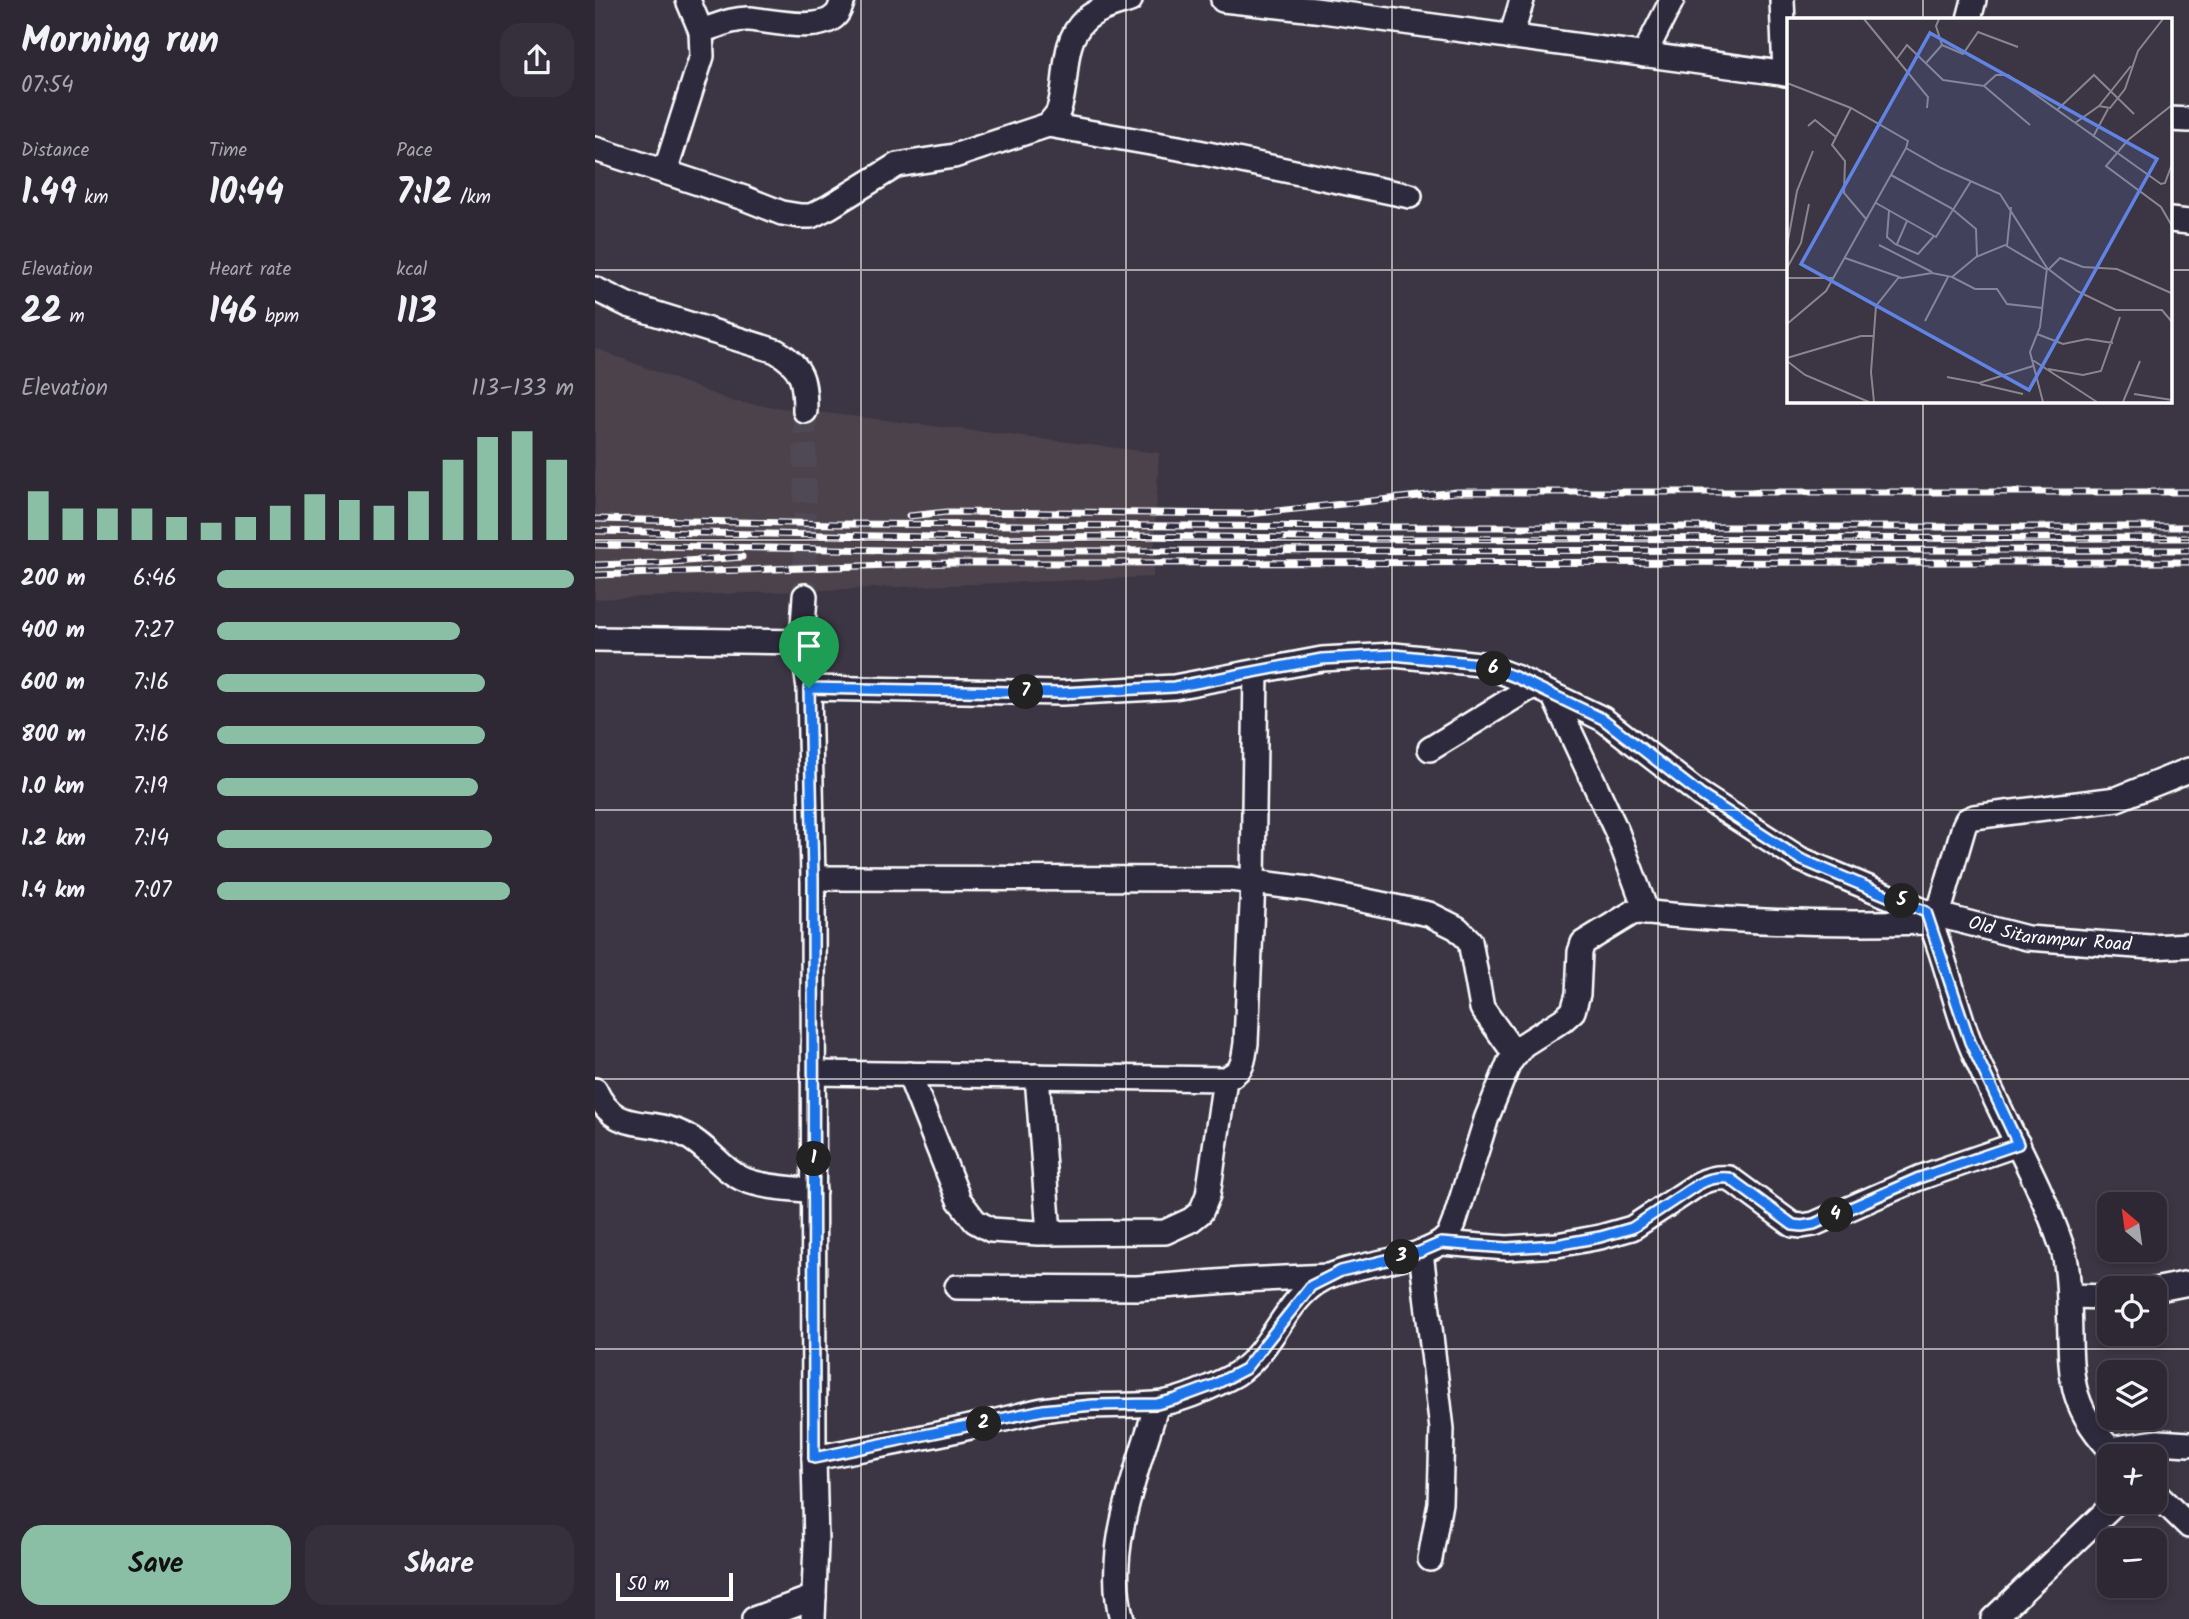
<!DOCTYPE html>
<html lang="en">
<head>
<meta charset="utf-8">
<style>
	:root { --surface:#2d2833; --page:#35303b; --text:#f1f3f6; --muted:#a7a6ac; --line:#48444e; --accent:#8abfa5 }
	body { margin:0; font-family:Kalam,sans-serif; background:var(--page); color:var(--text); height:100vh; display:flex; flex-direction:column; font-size:26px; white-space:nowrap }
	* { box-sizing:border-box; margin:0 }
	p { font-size:23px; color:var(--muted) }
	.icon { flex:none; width:38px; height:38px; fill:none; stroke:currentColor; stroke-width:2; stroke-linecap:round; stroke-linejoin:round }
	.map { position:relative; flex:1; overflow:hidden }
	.sheet { display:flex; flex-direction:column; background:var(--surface); width:595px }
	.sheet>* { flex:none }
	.needle { width:46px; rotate:331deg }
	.controls { position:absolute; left:1502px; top:1192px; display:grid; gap:14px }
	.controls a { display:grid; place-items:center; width:70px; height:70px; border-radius:14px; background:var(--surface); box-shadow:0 4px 10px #0003,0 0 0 2px var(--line); font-size:35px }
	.scale { position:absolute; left:21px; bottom:18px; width:117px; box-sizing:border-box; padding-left:7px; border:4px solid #fff; border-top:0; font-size:19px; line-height:24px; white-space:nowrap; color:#fff; -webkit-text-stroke:5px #2f2a3d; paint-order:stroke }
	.pin { position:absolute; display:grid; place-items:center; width:60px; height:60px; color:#fff; margin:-72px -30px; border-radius:50% 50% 50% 0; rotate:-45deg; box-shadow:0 0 7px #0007 }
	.pin .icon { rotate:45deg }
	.km { position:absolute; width:35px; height:35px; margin:-18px; border-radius:50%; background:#222; color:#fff; font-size:19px; line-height:35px; text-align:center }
	.round { display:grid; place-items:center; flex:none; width:74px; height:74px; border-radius:21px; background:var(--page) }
	.head { display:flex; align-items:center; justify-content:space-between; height:119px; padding:0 21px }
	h1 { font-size:38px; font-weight:700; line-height:52px }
	.stats { display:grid; grid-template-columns:repeat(3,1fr); gap:10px; height:119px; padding:7px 21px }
	.stats div { display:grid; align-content:center }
	.stats b { font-size:35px; font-weight:700 }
	.stats small { font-size:19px; font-weight:400 }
	.stats p { font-size:19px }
	.chart { height:196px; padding:14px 21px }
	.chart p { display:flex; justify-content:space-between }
	.chart svg { width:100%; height:126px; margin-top:7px; stroke:var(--accent); stroke-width:6 }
	.primary-button { display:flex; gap:14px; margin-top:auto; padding:14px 21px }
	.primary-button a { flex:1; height:80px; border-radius:21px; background:var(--accent); color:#111; font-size:28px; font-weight:700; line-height:80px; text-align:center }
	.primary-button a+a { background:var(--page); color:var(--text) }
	ul { padding:0 21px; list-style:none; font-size:23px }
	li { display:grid; grid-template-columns:112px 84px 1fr; align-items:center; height:52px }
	li i { height:18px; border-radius:9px; background:var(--accent) }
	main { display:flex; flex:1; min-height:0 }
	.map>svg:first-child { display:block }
	.built { fill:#4c424c }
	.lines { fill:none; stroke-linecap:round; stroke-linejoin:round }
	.minor-tunnel { stroke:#504957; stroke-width:23; stroke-dasharray:23 11; stroke-linecap:butt }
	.minor-casing { stroke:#fff; stroke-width:28 }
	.minor { stroke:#2f2a3d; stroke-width:23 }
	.rail-casing { stroke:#fff; stroke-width:7 }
	.rail { stroke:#2f2a3d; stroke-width:4.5; stroke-dasharray:13; stroke-linecap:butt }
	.route-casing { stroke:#fff; stroke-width:14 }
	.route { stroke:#1a73e8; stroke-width:9 }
	.grid { fill:none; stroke:#fff; stroke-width:2; stroke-opacity:0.55 }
	.labels { text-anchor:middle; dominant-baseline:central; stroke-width:5; stroke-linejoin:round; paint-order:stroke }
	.street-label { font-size:19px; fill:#fff; stroke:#2f2a3d }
	.inset-road { fill:none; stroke:#8a868f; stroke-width:2 }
	.view { fill:#6183e4; fill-opacity:0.15; stroke:#6183e4; stroke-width:3.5 }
	.inset-edge { fill:none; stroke:#fff; stroke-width:3.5 }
</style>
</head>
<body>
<main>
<section class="sheet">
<div class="head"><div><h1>Morning run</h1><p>07:54</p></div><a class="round"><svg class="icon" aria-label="share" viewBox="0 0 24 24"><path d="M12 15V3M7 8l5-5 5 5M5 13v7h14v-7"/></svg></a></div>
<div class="stats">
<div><p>Distance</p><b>1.49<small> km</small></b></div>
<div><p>Time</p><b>10:44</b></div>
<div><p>Pace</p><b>7:12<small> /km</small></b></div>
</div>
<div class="stats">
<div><p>Elevation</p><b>22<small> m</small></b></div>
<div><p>Heart rate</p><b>146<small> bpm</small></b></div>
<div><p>kcal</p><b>113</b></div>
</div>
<div class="chart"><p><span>Elevation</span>113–133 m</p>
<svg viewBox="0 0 160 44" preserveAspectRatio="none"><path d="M5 44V27M15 44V33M25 44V33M35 44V33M45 44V36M55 44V38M65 44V36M75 44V32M85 44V28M95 44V30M105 44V32M115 44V27M125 44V16M135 44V8M145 44V6M155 44V16"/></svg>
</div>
<ul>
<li><b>200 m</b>6:46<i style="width:100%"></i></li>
<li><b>400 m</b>7:27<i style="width:68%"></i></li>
<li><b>600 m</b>7:16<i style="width:75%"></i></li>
<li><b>800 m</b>7:16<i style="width:75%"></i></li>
<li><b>1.0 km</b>7:19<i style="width:73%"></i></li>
<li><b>1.2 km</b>7:14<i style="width:77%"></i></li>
<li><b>1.4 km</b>7:07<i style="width:82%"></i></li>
</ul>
<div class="primary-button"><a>Save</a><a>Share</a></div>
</section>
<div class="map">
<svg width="1594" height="1619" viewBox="0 0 1594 1619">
	<rect width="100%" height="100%" fill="#3c3544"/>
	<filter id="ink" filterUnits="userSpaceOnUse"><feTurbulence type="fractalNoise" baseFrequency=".0143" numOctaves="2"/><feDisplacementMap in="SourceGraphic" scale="14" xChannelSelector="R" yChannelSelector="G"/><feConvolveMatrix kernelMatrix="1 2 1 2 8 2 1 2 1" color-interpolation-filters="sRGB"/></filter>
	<g filter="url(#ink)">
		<path class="built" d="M0,348L139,402L564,453L558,577L0,599Z"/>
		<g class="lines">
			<path class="minor-tunnel" d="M210,411V596"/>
			<defs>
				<g id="minor">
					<path d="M628,0L720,10L1193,74"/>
					<path d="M1187,0L1190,74"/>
					<path d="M1374,19L1379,0"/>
					<path d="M106,31C122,26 138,18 155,19C176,21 225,33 241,15C245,11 246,5 248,0"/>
					<path d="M916,37L927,0"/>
					<path d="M1049,55L1077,0"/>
					<path d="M1575,119L1594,120"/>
					<path d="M453,125L584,148L815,196"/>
					<path d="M0,149L149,198L187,213L205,216H216L234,207L302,165L359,156L453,125C456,121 461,116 463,112C475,81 464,44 490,20C502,9 520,5 535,0"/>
					<path d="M70,172L107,56L106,31L93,0"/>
					<path d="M1575,220L1594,222"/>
					<path d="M0,289L33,305L181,351C208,367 210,381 210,411"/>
					<path id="s1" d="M0,639L207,642L214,688L467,693L579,687L727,659L799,655L885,664L920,677L1008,719L1106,795L1205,859L1331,912L1432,938L1555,947L1594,945"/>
					<path d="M207,642L210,596"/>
					<path d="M214,688L218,878L219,1458L221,1543L218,1619"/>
					<path d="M958,695L1022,832L1052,913"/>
					<path d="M835,749L938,686"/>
					<path d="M218,878L635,879L714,889L834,914L862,928L875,941L887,1008L920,1054"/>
					<path d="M1331,912C1350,954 1358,1000 1375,1043C1403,1112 1443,1176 1467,1247C1473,1264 1473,1282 1474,1300C1477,1370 1468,1403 1522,1456"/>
					<path d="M1343,915L1369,826L1372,820L1379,817L1522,799L1594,770"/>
					<path d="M218,1073L630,1079C649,1070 648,1063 651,1043L658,881L661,672"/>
					<path d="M314,1074L364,1200L380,1221L396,1230L443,1233L570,1232L596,1220L606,1212L613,1195L630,1079"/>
					<path d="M442,1076L454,1233"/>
					<path d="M0,1090C21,1136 53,1116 90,1135C113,1146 127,1171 150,1180C171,1188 196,1188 219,1191"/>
					<path d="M846,1243L912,1248L962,1245L1005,1237L1037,1228L1102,1185C1113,1179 1121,1177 1134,1178L1198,1225L1207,1226L1219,1224L1324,1178L1423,1144"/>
					<path d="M826,1252L847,1429L845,1503L835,1559"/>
					<path d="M362,1287L542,1288L647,1280L733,1276"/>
					<path d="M1559,1290L1594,1283"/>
					<path d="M1474,1296L1514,1297"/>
					<path d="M1515,1449L1563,1442L1594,1444"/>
					<path d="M219,1458C271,1448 324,1439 375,1427C400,1422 424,1415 448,1410C485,1403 522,1407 559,1404C584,1402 612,1389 634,1378C677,1357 687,1300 728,1279C759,1262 832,1261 852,1237C856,1233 857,1227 859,1223L892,1117L914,1063L928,1045L969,1019L978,1011L983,994L985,952L988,943L1037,913L1044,912C1141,922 1238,925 1336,922"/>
					<path d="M1559,1492L1594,1526"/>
					<path d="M159,1619L219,1597"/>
					<path d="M527,1619C508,1552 543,1469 562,1404"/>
					<path d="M1398,1619L1521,1502"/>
				</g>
			</defs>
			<use href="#minor" class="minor-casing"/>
			<use href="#minor" class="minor"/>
			<defs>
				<g id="rail">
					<path d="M464,512L653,514L862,492H1594"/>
					<path d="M314,516L352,512L471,513"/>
					<path d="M0,519L241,524L782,527H1594"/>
					<path d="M0,531L394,538L536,536L779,539L1594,538"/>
					<path d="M0,545L356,551L1594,550"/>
					<path d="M0,565L63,563L147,557"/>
					<path d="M0,575L355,563L1594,562"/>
				</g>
			</defs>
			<use href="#rail" class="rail-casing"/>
			<use href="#rail" class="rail"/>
		</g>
	</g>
	<g class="lines" filter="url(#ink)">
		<defs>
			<path id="route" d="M799,655L885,664L920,677L1008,719L1106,795L1205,859L1331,912L1375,1042L1423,1144L1324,1178L1219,1224L1207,1226L1198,1225L1134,1178C1121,1177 1113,1179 1102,1185L1037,1228L1005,1237L961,1245L912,1248L846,1243L825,1252L746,1271L716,1286L650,1369L619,1385L581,1399L562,1404L498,1405L448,1410L219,1458L218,878L214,688L467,693L579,687L727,659Z"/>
		</defs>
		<use href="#route" class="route-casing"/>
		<use href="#route" class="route"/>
	</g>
	<path class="grid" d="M266,0V1619M531,0V1619M797,0V1619M1063,0V1619M1328,0V19M0,270H1193M1575,270H1594M1328,401V1619M0,540H1594M0,810H1594M0,1079H1594M0,1349H1594"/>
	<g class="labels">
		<g class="street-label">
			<text stroke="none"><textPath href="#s1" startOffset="1568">Old Sitarampur Road</textPath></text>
		</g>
	</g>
	<g transform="translate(1192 18)">
		<rect width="385" height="385" fill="#3c3544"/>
		<path class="inset-road" d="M77,1L141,79L140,90M155,27L176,36L191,14L231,29M109,42L120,27L156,62L197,68L209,57H221L374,166L378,165L385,146M139,45L155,27L149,8L152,1M0,65L64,90L121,123L119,130L154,150L213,176L260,250L290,273L329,292H375L385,304M197,68L243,107M385,87L341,122L319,148L374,189L385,208M312,88L323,90L338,71L351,33L376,1M64,90L45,127L58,143L57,175L80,202M270,92L307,57L347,96M288,105L312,88L344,48M21,108L28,102L49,119M306,119L321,91M104,157L164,190L189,211L190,238M89,185L149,219L184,163M102,193L100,219L108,226L131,236L147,218M110,226L120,203M92,227L145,254M0,228L10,173L26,133M220,228L224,189M58,240L115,260L145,255L165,259L189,239L218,227L260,252M0,250L14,225L22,186M262,251L273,240L296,249L330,251L384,275M165,259L188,271H210L220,286L255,290M0,260H47M138,303L161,259M0,306L39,273L119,130M250,316L276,326L300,321L326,325M0,340L74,318H87M244,341L310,384M0,343L18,357L82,384M261,351L296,357L314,353L333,299M160,359L192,365L246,348M193,366L236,376M347,376L385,382M87,384L84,354L89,288L112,259M256,384L243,334L253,309L260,250M336,384L353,343"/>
		<path class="view" d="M143,15L370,141L242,372L14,246Z"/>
		<rect width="385" height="385" class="inset-edge"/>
	</g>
</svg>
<div class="controls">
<a><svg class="needle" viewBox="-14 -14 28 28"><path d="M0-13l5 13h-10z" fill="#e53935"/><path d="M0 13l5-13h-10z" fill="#a7a6ac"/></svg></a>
<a><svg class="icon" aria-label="locate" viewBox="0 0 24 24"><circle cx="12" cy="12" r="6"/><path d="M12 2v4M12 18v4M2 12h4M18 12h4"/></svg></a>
<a><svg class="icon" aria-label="layers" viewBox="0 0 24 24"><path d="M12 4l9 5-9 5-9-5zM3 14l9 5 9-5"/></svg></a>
<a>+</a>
<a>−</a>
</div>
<div class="scale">50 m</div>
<div class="pin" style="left:214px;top:688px;background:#1e9e55"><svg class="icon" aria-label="arrive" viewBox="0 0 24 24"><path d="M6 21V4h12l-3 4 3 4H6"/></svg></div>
<b class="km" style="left:219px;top:1159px">1</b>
<b class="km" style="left:389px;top:1424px">2</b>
<b class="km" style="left:807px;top:1257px">3</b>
<b class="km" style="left:1241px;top:1215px">4</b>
<b class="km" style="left:1307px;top:901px">5</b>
<b class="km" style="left:899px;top:669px">6</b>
<b class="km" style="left:431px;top:692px">7</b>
</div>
</main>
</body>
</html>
